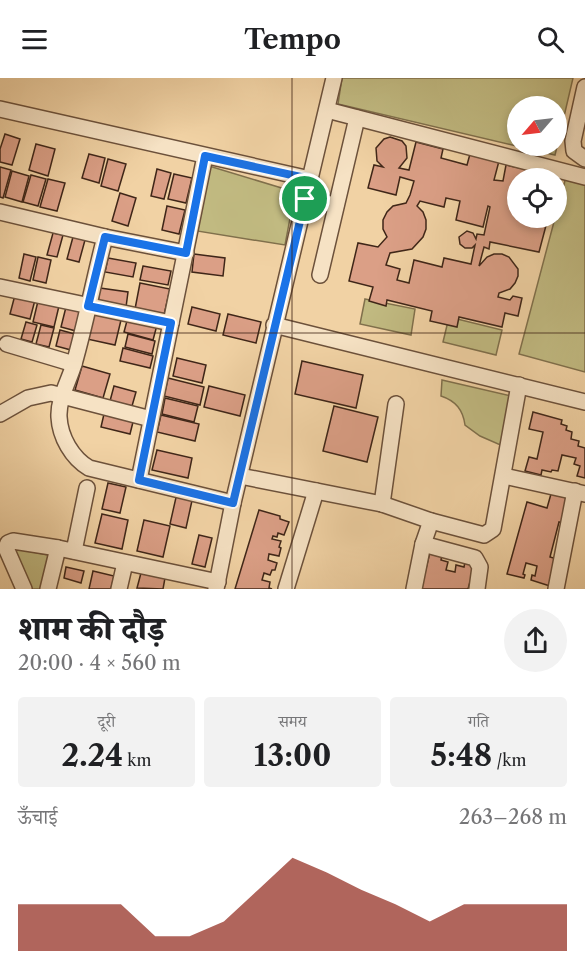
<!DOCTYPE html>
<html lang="hi">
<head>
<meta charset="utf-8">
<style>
	:root { --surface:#fff; --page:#f2f2f2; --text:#202124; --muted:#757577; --accent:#8f2418 }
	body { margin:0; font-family:"Libre Caslon Text","Noto Serif Devanagari",serif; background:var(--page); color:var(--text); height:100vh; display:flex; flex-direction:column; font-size:22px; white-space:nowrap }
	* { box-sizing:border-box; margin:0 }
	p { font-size:20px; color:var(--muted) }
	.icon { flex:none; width:33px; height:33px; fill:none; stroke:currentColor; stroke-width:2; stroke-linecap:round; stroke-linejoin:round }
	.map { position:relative; height:511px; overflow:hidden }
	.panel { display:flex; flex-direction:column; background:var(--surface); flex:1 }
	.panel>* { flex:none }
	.needle { width:39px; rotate:242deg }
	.controls { position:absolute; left:507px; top:18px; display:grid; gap:12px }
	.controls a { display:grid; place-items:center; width:60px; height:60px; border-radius:50%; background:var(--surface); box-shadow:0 3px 9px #0003; font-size:30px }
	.pin { position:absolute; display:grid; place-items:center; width:51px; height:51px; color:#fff; margin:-26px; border:3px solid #fff; border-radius:50%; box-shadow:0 2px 6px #0007 }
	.round { display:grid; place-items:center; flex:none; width:63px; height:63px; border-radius:32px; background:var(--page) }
	.overview { display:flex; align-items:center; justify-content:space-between; height:102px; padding:0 18px }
	h1 { font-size:33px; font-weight:800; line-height:45px }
	.stats { display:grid; grid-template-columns:repeat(3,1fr); gap:9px; height:102px; padding:6px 18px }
	.stats div { display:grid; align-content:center; border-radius:6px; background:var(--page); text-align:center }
	.stats b { font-size:30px; font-weight:800 }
	.stats small { font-size:16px; font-weight:400 }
	.stats p { font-size:16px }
	.chart { height:168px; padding:12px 18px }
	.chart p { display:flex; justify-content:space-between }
	.chart svg { width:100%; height:108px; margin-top:6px; fill:var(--accent); opacity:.7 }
	header { display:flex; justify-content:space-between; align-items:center; height:78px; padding:0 18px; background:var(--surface); font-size:27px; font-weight:800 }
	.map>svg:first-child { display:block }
	.green { fill:#c1ba81; stroke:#80704c; stroke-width:1.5; fill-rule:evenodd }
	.building { fill:#db9f86; stroke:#3f2618; stroke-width:1.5; fill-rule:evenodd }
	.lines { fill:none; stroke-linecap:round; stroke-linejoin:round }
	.minor-casing { stroke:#6c513b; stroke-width:18 }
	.minor { stroke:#f6e2c4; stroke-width:15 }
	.route-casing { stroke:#fff; stroke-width:12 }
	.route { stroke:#1a73e8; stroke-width:8 }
	.grid { fill:none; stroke:#3f2618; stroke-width:1.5; stroke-opacity:0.55 }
</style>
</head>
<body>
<header><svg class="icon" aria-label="menu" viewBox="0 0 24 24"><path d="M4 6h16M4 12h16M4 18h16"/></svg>Tempo<svg class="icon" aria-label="search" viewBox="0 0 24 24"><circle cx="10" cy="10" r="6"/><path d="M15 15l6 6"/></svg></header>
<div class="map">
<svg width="585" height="511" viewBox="0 0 585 511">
	<rect width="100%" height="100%" fill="#f1d2a4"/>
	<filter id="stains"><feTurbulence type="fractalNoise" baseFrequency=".00333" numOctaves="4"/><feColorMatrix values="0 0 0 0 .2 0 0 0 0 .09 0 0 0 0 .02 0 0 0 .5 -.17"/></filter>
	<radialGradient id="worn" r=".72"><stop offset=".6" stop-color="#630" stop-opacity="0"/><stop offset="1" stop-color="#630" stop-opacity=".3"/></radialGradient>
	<g class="green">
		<path d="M342,0H573L555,77L338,26ZM518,28H556V68H518Z"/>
		<path d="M209,88L295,114L285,167L197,153Z"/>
		<path d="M567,94L585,99V294L519,276L555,140H556Z"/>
		<path d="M365,221L415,231L411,257L360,246Z"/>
		<path d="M449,239L502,252L496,277L443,264Z"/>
		<path d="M442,302L515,319L505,369L480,358L465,347C463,332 456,323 441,318Z"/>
		<path d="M13,470L53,478L47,511H32Z"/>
	</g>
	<g class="building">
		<path d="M5,56L20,61L12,87L0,84V71Z"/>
		<path d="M390,59L402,63L406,68L407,80L399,90L409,92L416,64L443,71L441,80L467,87L470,76L499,83L494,102L503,103L506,87L558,98L556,105V100H518V140H548L539,174L490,164L489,171L484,169L479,188L487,179L494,176H502L509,179L518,191V198L515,205L510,211L499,215L498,219L510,222L513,218L522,220L518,238L505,235L502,249L459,239L457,249L430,243L432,233L387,222L386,228L369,223L373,209L349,203L358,165L378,169L387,159L383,151V142L387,134L393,128L406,125L410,117L414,103L400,99L396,117L368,110L374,87L383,89L377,83L376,70L384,61ZM446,120L460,123L456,142L483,149L488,128L490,129L484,157L477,156L476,161L473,155L467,153L459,159L460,166L465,170H472L475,167L471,186L444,180L442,189L414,182L409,205L397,202L400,191L386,187L390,175L412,171L423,159L426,151V142L423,134L417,128L420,123L444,129Z"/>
		<path d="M36,66L55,71L48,98L29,92Z"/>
		<path d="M89,76L105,80L99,105L82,100Z"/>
		<path d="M108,81L126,86L118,113L101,108Z"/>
		<path d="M0,89L11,92L3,120L0,119Z"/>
		<path d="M157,91L171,95L164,121L151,118Z"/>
		<path d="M12,93L29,98L22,124L5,119Z"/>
		<path d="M174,96L192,100L186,125L168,121Z"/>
		<path d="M31,97L46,101L38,128L23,124Z"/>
		<path d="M48,101L65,105L57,133L40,129Z"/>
		<path d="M120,115L136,120L128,148L112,143Z"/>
		<path d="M167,128L185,132L179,156L162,152Z"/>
		<path d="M53,155L63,157L57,179L47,177Z"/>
		<path d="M73,159L85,162L79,184L67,181Z"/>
		<path d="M24,176L36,179L30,203L19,200Z"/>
		<path d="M194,176L225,180L223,198L192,194Z"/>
		<path d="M38,179L51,182L46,205L33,202Z"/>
		<path d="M108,180L136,185L133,199L105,194Z"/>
		<path d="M143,188L171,193L168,207L140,202Z"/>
		<path d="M140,205L170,211L164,237L135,231Z"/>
		<path d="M100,210L128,214L126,229L98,224Z"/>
		<path d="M15,217L35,222L30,241L10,236Z"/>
		<path d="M38,223L59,228L54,249L33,244Z"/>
		<path d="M66,229L81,233L76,253L61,249Z"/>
		<path d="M192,229L220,236L216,253L188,246Z"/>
		<path d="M92,235L121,242L115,267L87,261Z"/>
		<path d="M228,236L261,244L256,265L223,257Z"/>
		<path d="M128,239L157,247L153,262L124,254Z"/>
		<path d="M26,244L37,247L32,264L21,261Z"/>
		<path d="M41,247L54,250L49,269L36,266Z"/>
		<path d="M60,252L75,256L71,272L56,268Z"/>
		<path d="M128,256L155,263L152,276L125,269Z"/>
		<path d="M123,270L153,278L150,290L120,283Z"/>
		<path d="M177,280L206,287L202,305L173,298Z"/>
		<path d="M302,283L363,297L356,330L295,316Z"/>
		<path d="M82,288L110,296L103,320L75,312Z"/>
		<path d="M168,300L204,309L200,327L164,318Z"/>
		<path d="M114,308L136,314L132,328L110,323Z"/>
		<path d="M209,308L245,317L240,338L204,329Z"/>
		<path d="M165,320L198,328L194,344L162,336Z"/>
		<path d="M334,328L378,339L367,384L323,373Z"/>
		<path d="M533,334L562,342L561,346L567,348L566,352L572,354L571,361L579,363L578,368L585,370V400L577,398L580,388L574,386L576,380L562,377L558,393L552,392L551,394L542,392L541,397L525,393L529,379L537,381L543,354L529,351Z"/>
		<path d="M104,336L133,344L130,356L101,349Z"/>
		<path d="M161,337L199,346L195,363L157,354Z"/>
		<path d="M157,372L192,380L188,400L152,392Z"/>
		<path d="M108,405L126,409L120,435L102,431Z"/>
		<path d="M177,415L193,418L186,450L170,446Z"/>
		<path d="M551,416L568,420L563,445L559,444L550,479L557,481L553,509L531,502L532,497L535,498L537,488L526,485L523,496L525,497L524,500L507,496L527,424L547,430Z"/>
		<path d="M259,432L280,438V441L289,444L284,457L278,455L277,459L273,458L272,461L281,463L279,469L281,470L279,478L269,476L268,482L277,485L275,492H272L270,497L264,495L262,502L270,504L269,510L272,511H235Z"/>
		<path d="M102,436L128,442L122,471L95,465Z"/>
		<path d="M144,442L170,448L163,479L137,473Z"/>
		<path d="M199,457L212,460L205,489L192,486Z"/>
		<path d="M430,474L442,477L441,482L448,484L446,492L455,494L456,487L464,489L465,484L477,487L473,505L470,504L468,511H421Z"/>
		<path d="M66,489L84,493L81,505L64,500Z"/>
		<path d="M93,493L114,498L111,511H89Z"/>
		<path d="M141,495L165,500L163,511L137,510Z"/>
	</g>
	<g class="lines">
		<defs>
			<g id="minor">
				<path d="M585,9L573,63L574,73L585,81"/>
				<path d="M0,31L310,101"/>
				<path d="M327,32L585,99"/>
				<path d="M305,121L336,127"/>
				<path d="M0,134L105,159L186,175"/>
				<path d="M105,159C94,201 86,244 74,286C69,303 58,321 59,339C60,359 72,380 89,390L233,425"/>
				<path d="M320,197L357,40"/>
				<path d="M0,209L171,245"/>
				<path d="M274,247L585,324"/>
				<path d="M7,266L74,286"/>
				<path d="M0,336L28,320L51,315L151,341"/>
				<path d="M240,398L382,426L431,443L484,457L493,451L519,307"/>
				<path d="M504,398L585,416"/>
				<path d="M139,402L205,78"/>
				<path d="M382,426L396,326"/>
				<path d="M423,466L475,480L480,489L477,511"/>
				<path d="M74,473L87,410"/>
				<path d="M24,511L6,470L8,465L13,463L58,470L218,504"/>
				<path d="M48,511L58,470"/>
				<path d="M119,511L125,485"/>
				<path d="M216,511L233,425L334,0"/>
				<path d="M286,511L316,413"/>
				<path d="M414,511L423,466L431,443"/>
				<path d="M556,511L575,413"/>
			</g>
		</defs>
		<use href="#minor" class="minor-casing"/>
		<use href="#minor" class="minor"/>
	</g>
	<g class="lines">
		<defs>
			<path id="route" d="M205,78L310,101L233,425L139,402L171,245L88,228L105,159L186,175Z"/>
		</defs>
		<use href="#route" class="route-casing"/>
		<use href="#route" class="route"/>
	</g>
	<path class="grid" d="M292,0V511M0,255H585"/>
	<rect width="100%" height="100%" filter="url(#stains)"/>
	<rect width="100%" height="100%" fill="url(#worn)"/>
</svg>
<div class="controls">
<a><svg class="needle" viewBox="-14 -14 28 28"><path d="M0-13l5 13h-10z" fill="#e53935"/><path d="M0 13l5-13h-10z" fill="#757577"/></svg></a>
<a><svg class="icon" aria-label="locate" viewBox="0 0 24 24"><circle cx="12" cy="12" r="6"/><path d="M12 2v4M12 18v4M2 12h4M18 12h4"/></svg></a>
</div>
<div class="pin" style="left:305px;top:121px;background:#1e9e55"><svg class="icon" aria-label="arrive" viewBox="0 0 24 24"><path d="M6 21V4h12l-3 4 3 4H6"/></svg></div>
</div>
<section class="panel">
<div class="overview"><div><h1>शाम की दौड़</h1><p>20:00 · 4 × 560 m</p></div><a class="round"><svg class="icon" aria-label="share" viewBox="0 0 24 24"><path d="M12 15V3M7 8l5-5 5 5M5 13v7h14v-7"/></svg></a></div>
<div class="stats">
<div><p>दूरी</p><b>2.24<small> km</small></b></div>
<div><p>समय</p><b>13:00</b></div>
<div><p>गति</p><b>5:48<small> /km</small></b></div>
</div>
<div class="chart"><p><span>ऊँचाई</span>263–268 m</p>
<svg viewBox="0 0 160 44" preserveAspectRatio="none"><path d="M0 44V25L10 25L20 25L30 25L40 38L50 38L60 32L70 19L80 6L90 12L100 19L110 25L120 32L130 25L140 25L150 25L160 25V44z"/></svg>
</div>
</section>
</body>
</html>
